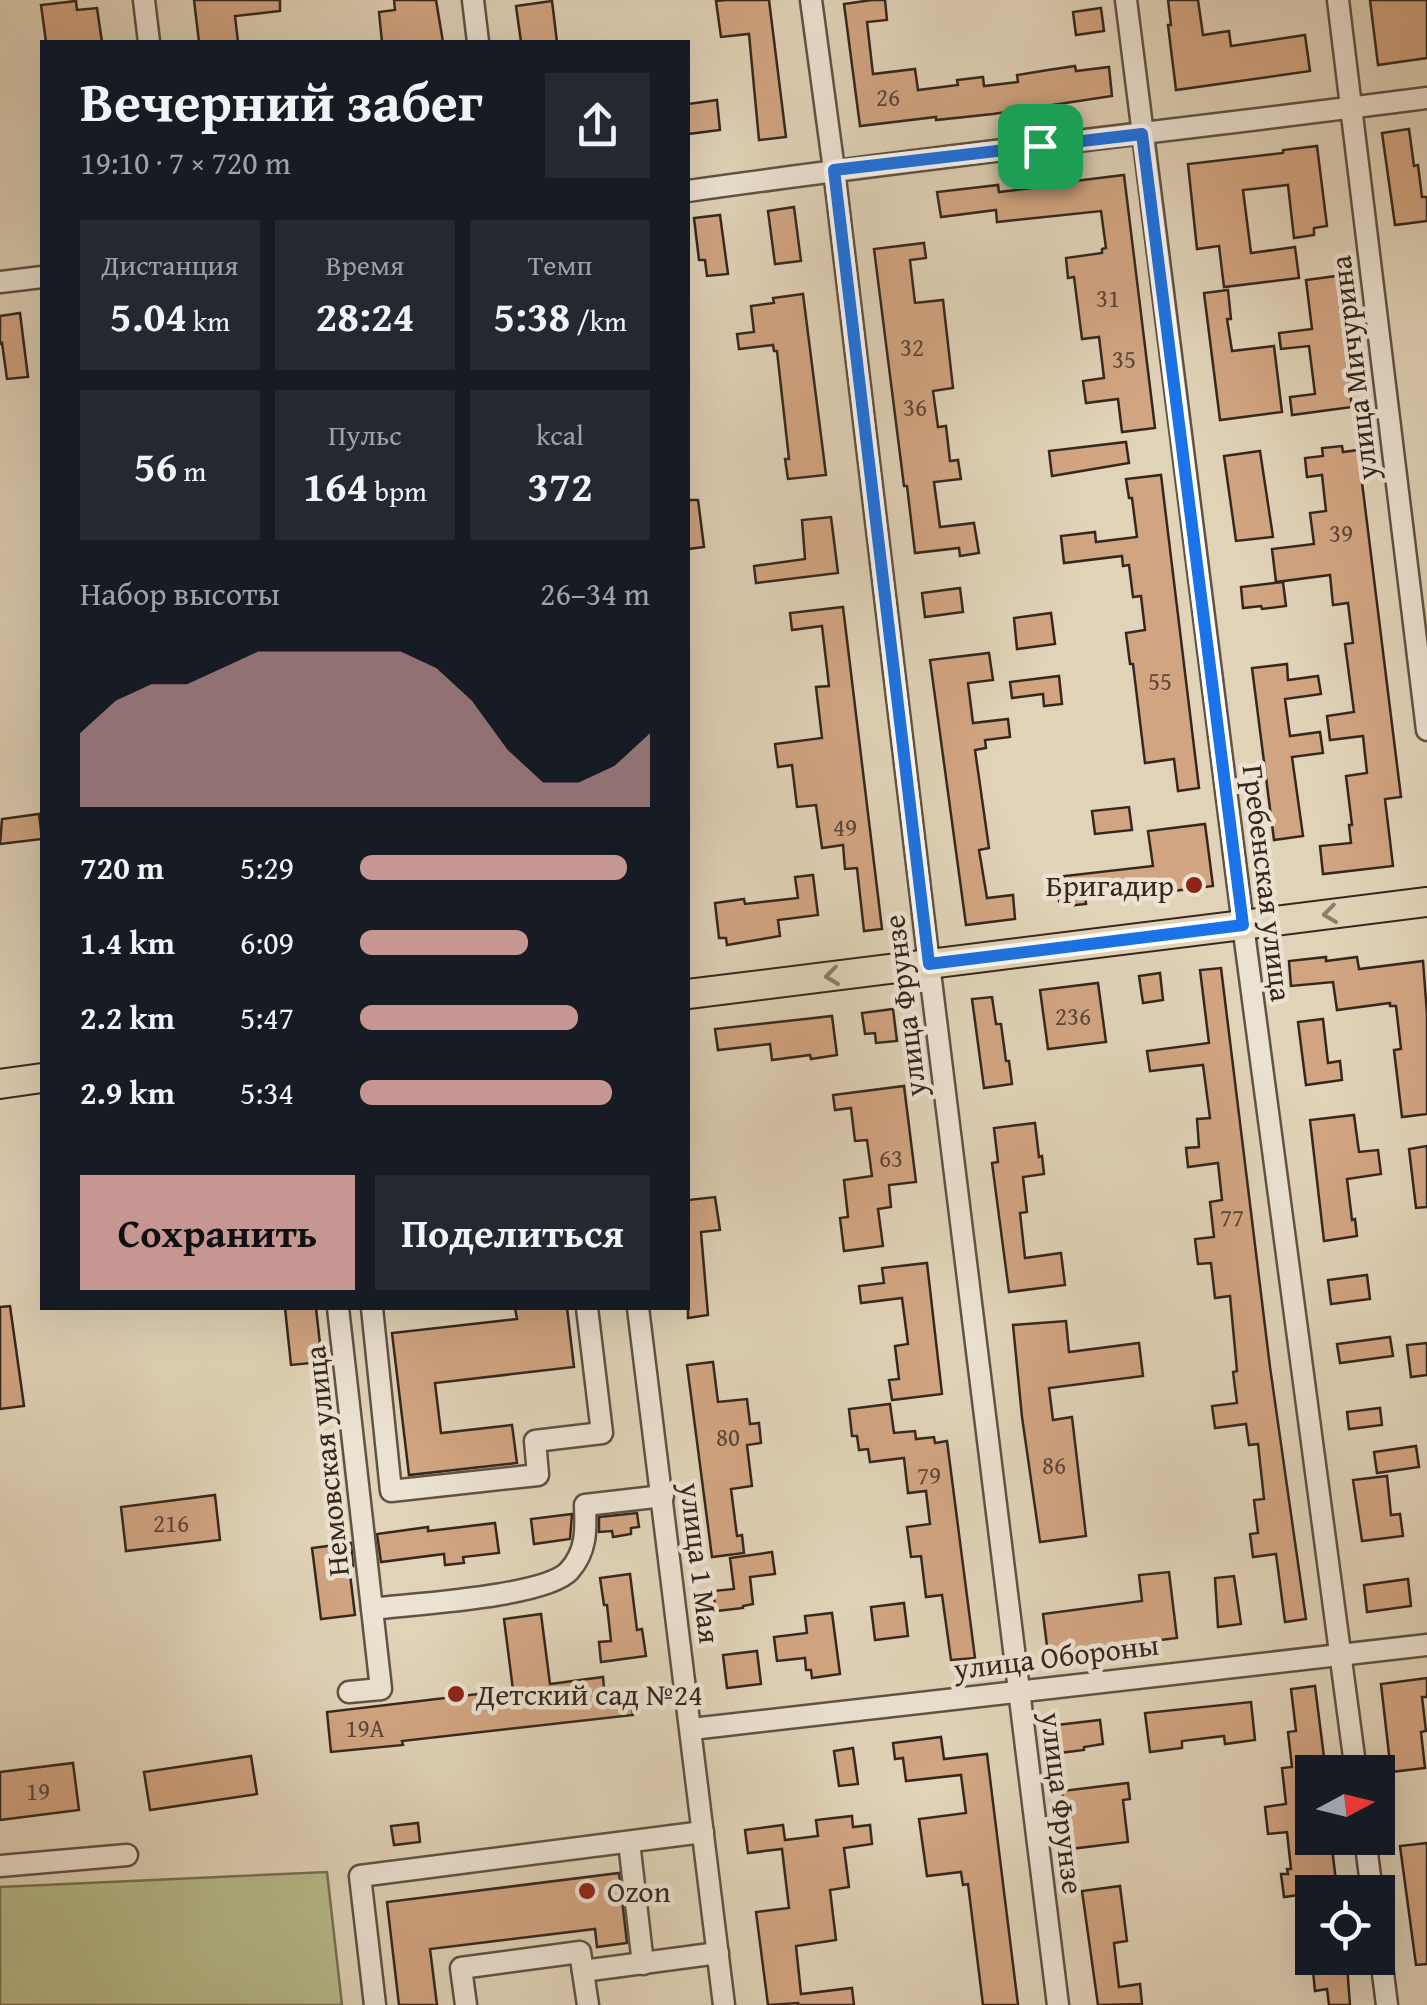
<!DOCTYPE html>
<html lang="ru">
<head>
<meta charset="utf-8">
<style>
	:root { --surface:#171b24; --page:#242831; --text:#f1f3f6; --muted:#9ea1a6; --accent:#c59692 }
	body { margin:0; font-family:"Gentium Book Plus",serif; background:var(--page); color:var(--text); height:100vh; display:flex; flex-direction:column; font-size:38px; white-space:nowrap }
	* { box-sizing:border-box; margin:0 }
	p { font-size:32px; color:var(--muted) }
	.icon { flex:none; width:55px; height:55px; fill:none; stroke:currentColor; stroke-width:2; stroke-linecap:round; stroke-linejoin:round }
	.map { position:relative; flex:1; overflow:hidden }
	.side { position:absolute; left:40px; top:40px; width:650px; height:1270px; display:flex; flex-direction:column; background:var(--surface); border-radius:0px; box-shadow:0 10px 40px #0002 }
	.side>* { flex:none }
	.needle { width:65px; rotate:83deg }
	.buttons { position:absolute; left:1295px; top:1755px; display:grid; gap:20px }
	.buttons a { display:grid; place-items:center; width:100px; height:100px; border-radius:0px; background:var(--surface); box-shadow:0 10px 40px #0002; font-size:50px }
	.pin { position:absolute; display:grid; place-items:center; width:85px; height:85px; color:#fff; margin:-42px; border-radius:20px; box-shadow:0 5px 15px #0006 }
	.round { display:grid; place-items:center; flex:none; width:105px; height:105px; border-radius:0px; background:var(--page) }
	.summary { display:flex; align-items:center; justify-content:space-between; height:170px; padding:0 40px }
	h1 { font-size:55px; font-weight:700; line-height:75px }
	.metrics { display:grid; grid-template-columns:repeat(3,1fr); gap:15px; height:170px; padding:10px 40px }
	.metrics div { display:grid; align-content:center; border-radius:0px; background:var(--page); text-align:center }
	.metrics b { font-size:42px; font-weight:700 }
	.metrics small { font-size:28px; font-weight:400 }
	.metrics p { font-size:28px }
	.chart { height:280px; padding:20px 40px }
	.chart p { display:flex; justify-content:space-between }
	.chart svg { width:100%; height:180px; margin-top:10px; fill:var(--accent); opacity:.7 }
	.action { display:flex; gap:20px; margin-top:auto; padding:20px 40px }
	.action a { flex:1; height:115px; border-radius:0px; background:var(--accent); color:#111; font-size:40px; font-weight:700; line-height:115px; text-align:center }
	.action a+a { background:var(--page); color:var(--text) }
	ul { padding:0 40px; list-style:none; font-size:32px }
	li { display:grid; grid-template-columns:160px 120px 1fr; align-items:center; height:75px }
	li i { height:25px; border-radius:12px; background:var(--accent) }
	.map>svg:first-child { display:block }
	.green { fill:#b7bb8b; stroke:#767154; stroke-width:2.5 }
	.building { fill:#d2a582; stroke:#35271e; stroke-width:2.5 }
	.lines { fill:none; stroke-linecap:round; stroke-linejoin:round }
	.minor-casing { stroke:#605244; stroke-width:25 }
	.major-casing { stroke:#35271e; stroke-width:32 }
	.minor { stroke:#ece2d1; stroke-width:20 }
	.major { stroke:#e1d3b8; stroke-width:28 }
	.oneway { stroke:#8b7d6b }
	.route-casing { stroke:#fff; stroke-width:20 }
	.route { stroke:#1a73e8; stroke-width:12 }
	.poi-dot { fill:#8f2418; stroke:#ece2d1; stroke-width:4 }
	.labels { text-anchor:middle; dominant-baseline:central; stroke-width:9; stroke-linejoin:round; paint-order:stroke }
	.number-label { font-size:25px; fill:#5c4637 }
	.street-label { font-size:30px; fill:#35271e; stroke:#ece2d1 }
	.poi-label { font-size:30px; fill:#35271e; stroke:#ece2d1; text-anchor:start }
</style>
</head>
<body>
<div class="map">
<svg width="1427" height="2005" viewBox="0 0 1427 2005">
	<rect width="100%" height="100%" fill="#e1d3b8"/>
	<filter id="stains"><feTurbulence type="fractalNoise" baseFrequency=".002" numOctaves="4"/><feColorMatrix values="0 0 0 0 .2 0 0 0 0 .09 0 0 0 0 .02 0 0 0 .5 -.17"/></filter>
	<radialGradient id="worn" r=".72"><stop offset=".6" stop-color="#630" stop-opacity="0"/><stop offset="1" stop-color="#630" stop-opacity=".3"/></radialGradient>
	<path class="green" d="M327,1872L342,2005H0V1887Z"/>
	<g class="building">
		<path d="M194,0H280V11L235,16L238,42H199Z"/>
		<path d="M394,0H436L443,42H382L379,12L395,10Z"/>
		<path d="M726,0H769L786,137L759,140L749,34L721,37L716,1Z"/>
		<path d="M872,0H885L887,20L867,22L873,74L915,69L918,90L958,85L957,80L983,77L984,86L1018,82L1017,75L1048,70L1075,66L1076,71L1109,67L1112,96L993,114L936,120V117L860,126L844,4Z"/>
		<path d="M1168,0H1198L1203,35L1229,31L1231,46L1305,35L1310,71L1176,90L1168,25H1171Z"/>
		<path d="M1370,0H1427V58L1378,65Z"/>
		<path d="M76,1L77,10L97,8L102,42H46L41,5Z"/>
		<path d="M552,1L557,42H521L516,6Z"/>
		<path d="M1101,8L1104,31L1076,35L1073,12Z"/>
		<path d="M717,100L720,130L688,134V104Z"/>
		<path d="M1409,129L1414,166L1418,165L1422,197H1427V221L1395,225L1382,133Z"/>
		<path d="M1317,146L1327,226L1314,228V235L1294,238L1288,185L1243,190L1251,253L1295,247L1299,278L1224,287L1219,246L1197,249L1188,164L1283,153V150Z"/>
		<path d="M1124,175L1155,428L1122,432L1118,399L1086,403L1083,381L1104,378L1099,337L1082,339L1074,277L1068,278L1066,258L1102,253V249L1106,248L1101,211L997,222L996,210L941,217L937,192L998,185L999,192L1040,187L1039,182L1066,179L1067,182Z"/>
		<path d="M794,207L801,261L775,264L768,211Z"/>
		<path d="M720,215L728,274L707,276L705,260H699L694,218Z"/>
		<path d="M924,243L926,258L910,260L915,303L943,300L953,388L933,391L938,427L946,426L950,461L958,460L961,479L934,482L940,527L974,523L979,553L960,556L959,548L915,553L907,486H904L874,249Z"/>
		<path d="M1336,276L1352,407L1292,415L1290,397L1315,394L1309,346L1281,349L1279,333L1312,329L1306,280Z"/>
		<path d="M1228,290L1231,319H1227L1232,351L1274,346L1282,412L1220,420L1204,293Z"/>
		<path d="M803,294L826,475L788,479L785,459H789L777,351H774L773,345L739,349L737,334L754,332L751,306L774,303L773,298Z"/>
		<path d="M20,313L28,377L7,379L2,343L0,344V316Z"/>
		<path d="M1126,442L1129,463L1052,476L1049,451Z"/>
		<path d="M1342,446L1343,452L1358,450L1401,797L1385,799L1393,866L1323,874L1320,846L1351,843L1349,825H1352L1346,776L1367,773L1363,736L1330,740L1327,716L1354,712L1345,644L1353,643L1348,603L1333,605L1330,575L1276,582L1272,549L1314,544L1310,513L1326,511L1322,475L1307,477L1305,458L1323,456L1322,448Z"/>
		<path d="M1260,451L1273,537L1236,541L1224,456Z"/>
		<path d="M1161,475L1199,788L1178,791L1174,759L1145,763L1133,664H1130L1126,633L1145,630L1141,596L1133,597L1129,565L1123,566L1122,556L1064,563L1061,536L1095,532L1096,542L1137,537L1132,498H1129L1126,479Z"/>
		<path d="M688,500H698L704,547L688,549Z"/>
		<path d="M831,517L838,573L756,583L754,566L805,559L802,520Z"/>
		<path d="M1283,582L1286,606L1262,609L1261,606L1243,608L1241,587Z"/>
		<path d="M960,588L963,612L925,617L922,593Z"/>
		<path d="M843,607L882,929L864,931L857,868L845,869L843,845L822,848L816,805L797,807L792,765L778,767L775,744L822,738L816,687L829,686L822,626L792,630L790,613Z"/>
		<path d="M1051,613L1055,644L1017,649L1014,618Z"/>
		<path d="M989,653L993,680L968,683L973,723L1008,719L1010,737L985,740L986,748L975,750L989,848L979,850L987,898L1013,895L1015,919L966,925L930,660Z"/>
		<path d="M1287,664L1288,680L1318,676L1321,694L1285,699L1290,736L1320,732L1323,753L1292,757L1303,836L1274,840L1252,668Z"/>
		<path d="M1059,676L1062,704L1044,706L1043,694L1012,698L1010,682Z"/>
		<path d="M1129,807L1132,830L1095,834L1092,811Z"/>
		<path d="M39,814L42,839L0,844L2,819Z"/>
		<path d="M1205,824L1213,886L1118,898L1117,889L1085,893L1086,904L1067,906L1066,900L1059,901L1056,877L1153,866L1148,831Z"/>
		<path d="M813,875L818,915L778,920L780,936L727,945L726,938H719L715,903L744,899L745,904L798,898L795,877Z"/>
		<path d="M1326,957V961L1357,957L1359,969L1423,961L1427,1014V1114L1402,1117L1394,1050L1401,1049L1396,1006H1390V1003L1337,1010L1333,982L1291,986L1289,961Z"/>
		<path d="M1221,968L1270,1367L1306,1619L1285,1622L1276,1554L1253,1557L1250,1534L1258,1533L1254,1500L1264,1499L1258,1444L1249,1445L1246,1424L1215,1428L1212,1406L1237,1403L1233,1372L1237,1371L1230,1296L1215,1298L1211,1263L1198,1264L1195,1239L1214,1237L1210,1202L1222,1200L1218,1163L1188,1167L1186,1148L1199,1147L1197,1119L1210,1118L1203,1065L1150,1071L1147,1051L1209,1043L1200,970Z"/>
		<path d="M1160,973L1163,1000L1143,1003L1139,976Z"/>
		<path d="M1098,983L1106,1042L1048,1049L1040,990Z"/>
		<path d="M992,997L996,1024H1001L1006,1061H1009L1012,1084L984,1088L972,999Z"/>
		<path d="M893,1009L897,1041L876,1043L875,1033L865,1034L862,1013Z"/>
		<path d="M832,1016L837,1055L811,1059L810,1055L772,1060L770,1044L718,1050L715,1029Z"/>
		<path d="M1323,1019L1328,1063L1340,1061L1342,1080L1306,1085L1298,1022Z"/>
		<path d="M904,1086L916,1182L889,1185L891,1207L878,1209L883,1246L844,1251L840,1218L848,1217L844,1180L872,1176L867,1140L855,1141L851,1108L835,1110L833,1095Z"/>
		<path d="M1354,1115L1359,1152L1378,1150L1381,1174L1347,1179L1352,1220L1355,1219L1357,1236L1324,1241L1310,1120Z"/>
		<path d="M1035,1123L1039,1157L1042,1156L1044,1174L1023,1177L1027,1212L1020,1213L1025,1258L1061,1253L1065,1285L1009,1292L992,1163L998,1162L994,1128Z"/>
		<path d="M1427,1146V1207L1416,1208L1409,1149Z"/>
		<path d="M715,1197L720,1230L701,1232L708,1315L688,1318V1200Z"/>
		<path d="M927,1263L942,1394L892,1400L889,1380L899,1379L895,1346L908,1344L902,1298L861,1303L859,1286L884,1283L882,1268Z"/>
		<path d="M1367,1275L1370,1299L1331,1304L1328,1280Z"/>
		<path d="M10,1306L24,1406L0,1409V1307Z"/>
		<path d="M285,1308H316L322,1362L291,1365Z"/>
		<path d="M515,1308H567L574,1367L435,1383L441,1433L512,1425L517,1463L409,1475L392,1333L517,1319Z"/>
		<path d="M1066,1321L1069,1352L1139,1343L1143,1376L1049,1388L1053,1420L1072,1417L1086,1536L1040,1542L1022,1417L1013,1325Z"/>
		<path d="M1390,1337L1393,1356L1340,1363L1337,1344Z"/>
		<path d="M1427,1343V1375L1411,1377L1407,1345Z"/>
		<path d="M713,1362L718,1402L747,1399L750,1424L759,1423L761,1443L747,1445L752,1486L731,1489L737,1536L742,1535L744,1553L712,1557L687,1365Z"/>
		<path d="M890,1404L894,1433L915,1431L916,1439L934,1437L935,1443L947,1441L975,1658L951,1660L942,1595L926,1597L921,1556L911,1557L907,1527L930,1524L926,1491L908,1493L904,1458L870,1462L868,1449L859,1450L857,1436H852L849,1409Z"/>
		<path d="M1380,1408L1382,1425L1349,1429L1347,1412Z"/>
		<path d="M1416,1446L1419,1467L1377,1473L1374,1452Z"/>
		<path d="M1387,1476L1391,1515L1400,1514L1403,1536L1362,1541L1353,1480Z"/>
		<path d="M215,1495L220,1540L126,1551L121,1507Z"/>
		<path d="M637,1513L639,1527L631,1528V1534L613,1537L612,1531L599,1532V1517Z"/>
		<path d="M572,1514L570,1539L534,1544L531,1519Z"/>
		<path d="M495,1523L499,1553L463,1557L464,1563L445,1565L444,1554L381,1562L377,1534L428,1527V1531Z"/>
		<path d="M351,1543L353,1566H349L355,1615L321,1619L312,1548Z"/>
		<path d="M772,1552L775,1574L750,1577L753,1604L743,1606V1608L716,1611L713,1591L734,1589L730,1558Z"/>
		<path d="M1169,1572L1177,1638L1048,1654L1043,1614L1142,1601L1139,1575Z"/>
		<path d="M630,1574L637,1630L642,1629L646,1656L601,1662L599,1642L611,1641L607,1605H604L600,1578Z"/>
		<path d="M1234,1576L1241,1624L1218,1627L1215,1578Z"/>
		<path d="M1408,1579L1411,1606L1367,1612L1364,1585Z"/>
		<path d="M904,1603L908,1636L875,1640L871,1607Z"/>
		<path d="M832,1613L840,1674L812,1678L811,1670H806L805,1658L777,1661L774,1637L807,1633L805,1616Z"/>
		<path d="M541,1614L550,1684L603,1677L605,1699L631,1696L633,1715L402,1741L403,1745L331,1752L327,1712L513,1690L504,1619Z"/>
		<path d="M757,1651L761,1684L727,1688L723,1655Z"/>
		<path d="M1427,1678V1697H1422L1426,1731L1421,1732L1425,1768L1391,1772L1381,1684Z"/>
		<path d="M1315,1686L1324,1757H1322L1324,1772H1312V1841L1331,1839L1337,1890L1284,1897L1281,1874H1288L1287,1869H1291L1287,1832L1268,1834L1265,1807L1286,1804L1282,1768L1292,1767L1288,1732L1296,1731L1291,1689Z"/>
		<path d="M1251,1702L1255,1740L1225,1744L1224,1736L1182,1741V1748L1150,1752L1145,1713Z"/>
		<path d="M1100,1720L1103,1744L1084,1747V1750L1059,1753L1056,1725Z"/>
		<path d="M941,1737L944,1759L987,1754L1018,2005H983L968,1884L963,1885L961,1872L927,1876L919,1819L966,1813L961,1775L906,1781L903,1758L895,1759L893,1743Z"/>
		<path d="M853,1748L858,1784L839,1786L834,1751Z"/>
		<path d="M251,1756L257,1794L150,1810L144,1772Z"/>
		<path d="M73,1763L79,1810L0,1820V1772Z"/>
		<path d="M1128,1783L1130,1799L1123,1800L1128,1842L1070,1849L1062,1791Z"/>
		<path d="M852,1816L853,1827L870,1825L872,1844L844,1848L849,1887L830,1890L836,1940L796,1946L801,1994L852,1988L854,2005H798V2003L768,2005L756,1912L789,1908L782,1849L748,1853L745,1830L783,1825L785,1840L818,1836L816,1820Z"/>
		<path d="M418,1823L420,1842L394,1845L391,1826Z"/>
		<path d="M1427,1843V1964L1416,1965L1400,1846Z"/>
		<path d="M619,1873L627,1943L597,1947L595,1929L430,1949L437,2005H399L387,1902Z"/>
		<path d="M1120,1886L1127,1941L1114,1943L1119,1987L1140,1984L1142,2004L1098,2005L1082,1891Z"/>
		<path d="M1335,1963V1967L1347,1965L1350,2005H1329L1327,1989L1315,1991L1313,1971H1317L1316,1965Z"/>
	</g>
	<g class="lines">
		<defs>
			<g id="minor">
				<path d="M144,0L149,42"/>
				<path d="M473,0L478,42"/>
				<path d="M811,0L834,170L929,964L1058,2005"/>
				<path d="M1126,0L1243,925L1356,1772"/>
				<path d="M1338,0L1427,730"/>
				<path d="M688,191C933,156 1181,130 1427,98"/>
				<path d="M0,282L42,277"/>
				<path d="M338,1308L372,1609"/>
				<path d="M372,1308L391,1491L538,1475L535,1441L602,1433L587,1308"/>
				<path d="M638,1308L724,2005"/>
				<path d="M349,1692L381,1689L372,1609C411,1604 545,1597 569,1571C587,1551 586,1530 585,1505L663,1496"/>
				<path d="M692,1729L1427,1645"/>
				<path d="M1365,1838L1372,1892"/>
				<path d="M629,1842L643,1964"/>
				<path d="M0,1866L127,1855"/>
				<path d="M1378,1934L1387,2005"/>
				<path d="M583,1971L718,1953"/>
				<path d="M375,2005L360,1876L703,1832"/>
				<path d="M466,2005L461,1968L580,1952L588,2005"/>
			</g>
			<g id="major">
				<path d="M688,994L1427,902"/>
				<path d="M0,1084L42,1078"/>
			</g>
		</defs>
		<use href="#minor" class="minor-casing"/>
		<use href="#major" class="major-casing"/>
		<use href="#minor" class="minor"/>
		<use href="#major" class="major"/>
	</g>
	<defs><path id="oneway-chevron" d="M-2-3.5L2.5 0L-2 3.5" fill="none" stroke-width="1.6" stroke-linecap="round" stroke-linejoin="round" transform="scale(2.5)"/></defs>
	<g class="oneway">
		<use href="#oneway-chevron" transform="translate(1330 914) rotate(173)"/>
		<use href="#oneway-chevron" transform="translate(832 976) rotate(173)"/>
	</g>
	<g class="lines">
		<defs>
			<path id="route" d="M1142,134L1243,925L929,964L834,170Z"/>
		</defs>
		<use href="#route" class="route-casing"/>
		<use href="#route" class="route"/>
	</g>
	<g class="poi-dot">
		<circle cx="1194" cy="885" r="10"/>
		<circle cx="456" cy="1694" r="10"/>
		<circle cx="587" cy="1891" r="10"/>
	</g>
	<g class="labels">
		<g class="number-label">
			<text x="888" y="97">26</text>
			<text x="1108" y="298">31</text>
			<text x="912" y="347">32</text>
			<text x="1124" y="359">35</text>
			<text x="915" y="407">36</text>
			<text x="1341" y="533">39</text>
			<text x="1160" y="681">55</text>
			<text x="845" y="827">49</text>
			<text x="1073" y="1016">236</text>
			<text x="891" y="1158">63</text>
			<text x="1232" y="1217">77</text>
			<text x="728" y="1437">80</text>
			<text x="1054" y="1465">86</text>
			<text x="929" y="1475">79</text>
			<text x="171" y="1523">216</text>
			<text x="365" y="1728">19А</text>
			<text x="38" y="1791">19</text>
		</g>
		<g class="street-label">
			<text transform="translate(1353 368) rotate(-97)">улица Мичурина</text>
			<text transform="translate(1268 883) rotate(83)">Гребенская улица</text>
			<text transform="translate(904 1006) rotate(-97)">улица Фрунзе</text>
			<text transform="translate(326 1461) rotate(-96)">Немовская улица</text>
			<text transform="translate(701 1563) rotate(83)">улица 1 Мая</text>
			<text transform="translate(1056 1656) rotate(-7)">улица Обороны</text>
			<text transform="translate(1063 1803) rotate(83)">улица Фрунзе</text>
		</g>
		<g class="poi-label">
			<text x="1174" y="885" text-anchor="end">Бригадир</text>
			<text x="476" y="1694">Детский сад №24</text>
			<text x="607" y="1891">Ozon</text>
		</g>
	</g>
	<rect width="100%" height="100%" filter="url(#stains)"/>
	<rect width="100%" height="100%" fill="url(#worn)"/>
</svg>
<div class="buttons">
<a><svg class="needle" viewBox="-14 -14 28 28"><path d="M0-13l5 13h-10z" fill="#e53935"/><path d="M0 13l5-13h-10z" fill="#9ea1a6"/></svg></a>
<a><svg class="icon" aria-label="locate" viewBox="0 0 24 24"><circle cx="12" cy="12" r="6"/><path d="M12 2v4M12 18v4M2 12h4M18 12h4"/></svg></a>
</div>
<div class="pin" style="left:1040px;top:146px;background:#1e9e55"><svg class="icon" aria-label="arrive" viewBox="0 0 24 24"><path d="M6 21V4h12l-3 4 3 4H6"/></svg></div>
<section class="side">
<div class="summary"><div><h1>Вечерний забег</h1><p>19:10 · 7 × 720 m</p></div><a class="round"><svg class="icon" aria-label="share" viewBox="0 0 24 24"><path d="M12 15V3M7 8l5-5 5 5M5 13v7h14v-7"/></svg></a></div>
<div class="metrics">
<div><p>Дистанция</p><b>5.04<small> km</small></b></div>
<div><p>Время</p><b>28:24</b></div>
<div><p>Темп</p><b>5:38<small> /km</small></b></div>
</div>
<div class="metrics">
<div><b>56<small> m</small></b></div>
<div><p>Пульс</p><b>164<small> bpm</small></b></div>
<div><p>kcal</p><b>372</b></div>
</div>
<div class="chart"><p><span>Набор высоты</span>26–34 m</p>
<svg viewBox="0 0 160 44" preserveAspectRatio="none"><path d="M0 44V26L10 18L20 14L30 14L40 10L50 6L60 6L70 6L80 6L90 6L100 10L110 18L120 30L130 38L140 38L150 34L160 26V44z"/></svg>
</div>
<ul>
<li><b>720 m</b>5:29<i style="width:92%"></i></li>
<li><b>1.4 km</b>6:09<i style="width:58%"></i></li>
<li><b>2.2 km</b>5:47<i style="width:75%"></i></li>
<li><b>2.9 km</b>5:34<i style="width:87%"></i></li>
</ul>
<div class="action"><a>Сохранить</a><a>Поделиться</a></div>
</section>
</div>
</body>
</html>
